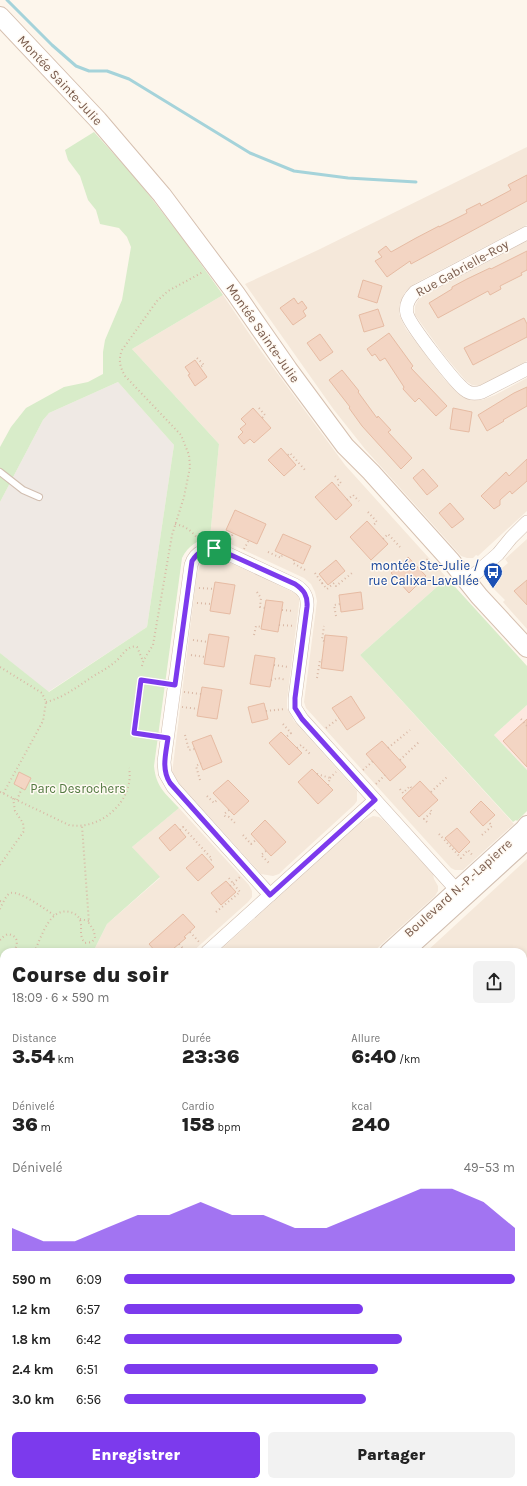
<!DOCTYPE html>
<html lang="fr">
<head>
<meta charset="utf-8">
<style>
	:root { --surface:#fff; --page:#f2f2f2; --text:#222; --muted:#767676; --accent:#7c3aed }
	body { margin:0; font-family:Karla,sans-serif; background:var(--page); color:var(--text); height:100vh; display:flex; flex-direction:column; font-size:15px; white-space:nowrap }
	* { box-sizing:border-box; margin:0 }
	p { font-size:13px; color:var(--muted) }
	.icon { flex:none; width:22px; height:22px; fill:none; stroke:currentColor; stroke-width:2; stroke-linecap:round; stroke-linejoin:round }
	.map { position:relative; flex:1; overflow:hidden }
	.details { position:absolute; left:0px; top:948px; width:527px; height:538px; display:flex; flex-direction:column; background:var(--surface); border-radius:12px 12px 0 0; box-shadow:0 2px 6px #0003 }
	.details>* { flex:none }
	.pin { position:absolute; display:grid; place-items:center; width:34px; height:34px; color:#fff; margin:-17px; border-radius:8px; box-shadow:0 2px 6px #0006 }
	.round { display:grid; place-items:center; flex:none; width:42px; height:42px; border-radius:6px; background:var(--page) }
	.summary { display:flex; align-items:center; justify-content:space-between; height:68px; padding:0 12px }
	h1 { font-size:22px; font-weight:800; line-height:30px }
	.stats { display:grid; grid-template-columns:repeat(3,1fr); gap:6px; height:68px; padding:4px 12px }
	.stats div { display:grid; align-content:center }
	.stats b { font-size:20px; font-weight:800 }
	.stats small { font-size:11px; font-weight:400 }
	.stats p { font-size:11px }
	.chart { height:112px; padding:8px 12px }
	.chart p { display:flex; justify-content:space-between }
	.chart svg { width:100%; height:72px; margin-top:4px; fill:var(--accent); opacity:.7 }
	.primary-button { display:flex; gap:8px; margin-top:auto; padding:8px 12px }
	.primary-button a { flex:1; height:46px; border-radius:6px; background:var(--accent); color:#fff; font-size:16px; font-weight:800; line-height:46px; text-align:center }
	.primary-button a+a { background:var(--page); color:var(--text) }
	ul { padding:0 12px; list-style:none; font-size:13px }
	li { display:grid; grid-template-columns:64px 48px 1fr; align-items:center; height:30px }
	li i { height:10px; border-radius:5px; background:var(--accent) }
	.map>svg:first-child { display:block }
	.residential { fill:#f5e8da }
	.commercial { fill:#fde8e0 }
	.industrial { fill:#efe9e4 }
	.green { fill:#d8ecc9 }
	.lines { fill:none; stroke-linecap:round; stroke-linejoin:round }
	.stream { stroke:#a5d3da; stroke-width:3 }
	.building { fill:#f3d5c3; stroke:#e6bba3 }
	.service-casing { stroke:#d1beb0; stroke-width:8 }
	.minor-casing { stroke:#d1beb0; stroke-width:14 }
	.tertiary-casing { stroke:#d1beb0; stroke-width:18 }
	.secondary-casing { stroke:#d6c0b0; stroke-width:20 }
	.path { stroke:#d9b8a5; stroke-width:2; stroke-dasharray:1 3; stroke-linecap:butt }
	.service { stroke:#fff; stroke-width:6 }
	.minor { stroke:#fff; stroke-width:13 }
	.tertiary { stroke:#fff; stroke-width:16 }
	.secondary { stroke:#fff; stroke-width:18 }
	.route-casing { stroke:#fff; stroke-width:8 }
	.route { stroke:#7c3aed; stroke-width:5 }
	.labels { text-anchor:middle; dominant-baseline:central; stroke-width:3; stroke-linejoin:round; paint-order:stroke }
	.street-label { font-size:13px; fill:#7a5c4d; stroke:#fffaf3 }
	.transit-label { font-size:13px; fill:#164399; stroke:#fffaf3; text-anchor:end }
	.park-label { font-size:13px; fill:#537a41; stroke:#fffaf3 }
</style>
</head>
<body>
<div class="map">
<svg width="527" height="1486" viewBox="0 0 527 1486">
	<rect width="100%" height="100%" fill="#fdf6ec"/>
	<g class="residential">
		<path d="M527,147V225L416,283L405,292L400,304L399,313L402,321L406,329L444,379L462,396L475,400H482L495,395L527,378V511L478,556L476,555L473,558H467L461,556L365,449L334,410L245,284L318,250Z"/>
		<path d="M527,241V361L486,383L478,386L472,385L466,381L444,355L415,315V306L418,300L423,296Z"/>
		<path d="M223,295L261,351L345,465L447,578L360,655L514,824L463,870H455L451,868L306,708L304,702L317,601L315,592L311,584L304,578L222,540L210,538L219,444L132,349Z"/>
		<path d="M527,539V629L503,602L505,600L492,587L491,583V579L494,575L508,563L505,559Z"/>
		<path d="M210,556H216L297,594L299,599V604L287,700V708L294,721L357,791V801L354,805L284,869L279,874L273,876L261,874L179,783L172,773L197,573L202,560Z"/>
		<path d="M179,808L249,885L252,891V897L248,902L192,952H93L107,924L160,878L132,847Z"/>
		<path d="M373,816L379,817L383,820L433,874L434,879L438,886V891L435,896L373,952H218L361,822Z"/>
		<path d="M527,859V1003L523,1006V952H426Z"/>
		<path d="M527,1023V1172L523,1175V1027Z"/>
		<path d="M523,1206L527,1208V1365L523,1364Z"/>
		<path d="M523,1380L527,1384V1486H320V1482H523Z"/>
		<rect x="105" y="1482" width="59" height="4"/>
		<rect x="200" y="1482" width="105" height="4"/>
	</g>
	<path class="commercial" d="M527,705V770L494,735Z"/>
	<path class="industrial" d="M118,382L174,445L147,627L48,692L0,653V502L43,420L49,413Z"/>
	<g class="green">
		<path d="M94,132L138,181L183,239L223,295L132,349L219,444L210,538C197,540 188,546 182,558L154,766C156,787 165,793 179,808L132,847L160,877L107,924L93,952H4V1482H105V1486H0V653L49,692L147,627L174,445L118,382L49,413L43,420L0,502V447L11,427L26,408L64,387L88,382L103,374V352L105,340L122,300L131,247L127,237L119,228L100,224L96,210L88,200L80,176L68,160L65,150Z"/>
		<path d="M447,578L527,666V705L494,735L527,770V811L517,821L516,820L513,822L360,655Z"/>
	</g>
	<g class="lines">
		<path class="stream" d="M7,0L52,45L76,66L89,71H107L129,79L250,153L294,171L348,178L416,182"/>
	</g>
	<g class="building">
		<path d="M527,175V201L411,264L410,261L387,277L375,261L382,257L378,252L386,246L391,252L416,238L439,226V227L467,213L466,210L480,203L481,206L511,190L508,185Z"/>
		<path d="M527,251V270L521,273L522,275L500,286L501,289L490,295L488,291L438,318L429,303L452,289V287L467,279L490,268L491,269Z"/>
		<path d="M363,280L382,286L377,303L358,297Z"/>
		<path d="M294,298L298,304L302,301L307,308L303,311L306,316L293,325L280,308Z"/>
		<path d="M378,309L384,326L364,332L359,315Z"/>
		<path d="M524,318L527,324V337L473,365L464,348Z"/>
		<path d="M389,333L413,366L411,368L447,406L436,416L419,398L415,402L403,389L404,387L385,358L380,361L375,354L372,356L367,349Z"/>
		<path d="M320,334L333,352L320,361L307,343Z"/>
		<path d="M195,360L207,377L195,386L188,375L190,374L185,367Z"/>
		<path d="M342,370L359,391L358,392L377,418L378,416L391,430L388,432L412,458L401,469L362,426L349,408L350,407L329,380Z"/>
		<path d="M527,387V406L503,420L504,421L487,431L478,415L514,393Z"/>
		<path d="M253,408L271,428L254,443L250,439L244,444L238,437L243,432L240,429L246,424L241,419Z"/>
		<path d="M453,408L472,412L469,432L450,429Z"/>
		<path d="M281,448L296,465L284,476L268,460Z"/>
		<path d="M527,459V481L512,494L510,491L500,500V505L494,509L481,496L506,472L509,476Z"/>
		<path d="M423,469L438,486L427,495L413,478Z"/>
		<path d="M332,482L352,505L336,520L315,497Z"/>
		<path d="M450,503L464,519L452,528L439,513Z"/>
		<path d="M235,510L266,524L257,544L226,530Z"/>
		<path d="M367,521L388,544L371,560L350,537Z"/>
		<path d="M283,534L311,546L303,564L275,551Z"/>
		<path d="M408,557L426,576L409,593L391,573Z"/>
		<path d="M336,560L345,571L328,585L319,574Z"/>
		<path d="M527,580V605L514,591Z"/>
		<path d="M215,582L235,585L230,614L210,611Z"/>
		<path d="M361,592L363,609L341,612L339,595Z"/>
		<path d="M266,600L283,602L278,632L261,629Z"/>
		<path d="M209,634L229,637L224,667L204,664Z"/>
		<path d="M325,635L347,637L343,671L321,668Z"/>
		<path d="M255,655L275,658L270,687L250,684Z"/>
		<path d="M202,687L222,690L217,719L197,716Z"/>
		<path d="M351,696L365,718L347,730L332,708Z"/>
		<path d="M264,703L268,719L252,723L248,707Z"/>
		<path d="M527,719V767L503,741Z"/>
		<path d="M281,732L302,753L289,765L269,743Z"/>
		<path d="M211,735L222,762L203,770L192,742Z"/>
		<path d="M382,741L406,767L390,781L366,754Z"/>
		<path d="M312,769L333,790L318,804L298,782Z"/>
		<path d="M19,772L31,778L25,790L14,784Z"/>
		<path d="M228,780L249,801L234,815L213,793Z"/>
		<path d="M420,781L438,800L419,817L402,798Z"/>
		<path d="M481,801L495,815L483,826L470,812Z"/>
		<path d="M265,820L286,842L271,856L251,834Z"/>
		<path d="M175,824L186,837L170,851L159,838Z"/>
		<path d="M457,828L470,842L459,853L445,838Z"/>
		<path d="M202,854L214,867L198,881L186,868Z"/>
		<path d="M226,881L236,892L221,905L211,893Z"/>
		<path d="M183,914L195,927L184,937L186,938L173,949L172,948L168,952H156L149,944Z"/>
	</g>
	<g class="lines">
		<defs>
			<g id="service">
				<path d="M0,472L23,490L39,497"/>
				<path d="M168,738L134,733L141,680L175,685"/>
				<path d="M0,1086L4,1098"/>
			</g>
			<g id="minor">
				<path d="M527,233L415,292C409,298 405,306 407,314C410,325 455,383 465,390C470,394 476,394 482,392L527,369"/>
				<path d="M467,581L498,554L511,538L527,522"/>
				<path d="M270,895L173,787L165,773L164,762L191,565C195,551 209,546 222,551L295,585C304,590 308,596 307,607L295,698V708L302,719L462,896"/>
				<path d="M207,952L375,800"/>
				<path d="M523,1017L527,1013"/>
				<path d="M523,1186L527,1190"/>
				<path d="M523,1371L527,1374"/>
				<path d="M312,1486V1482"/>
			</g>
			<g id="tertiary">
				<path d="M388,952L523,829L527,824"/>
				<path d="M405,952L527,841"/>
				<path d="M174,1486V1482"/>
				<path d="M186,1486V1482"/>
			</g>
			<path id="secondary" d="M0,16L98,120L162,195L236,294L288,369L345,446L371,472L451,561L479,596L527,648"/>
		</defs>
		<use href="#service" class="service-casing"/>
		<use href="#minor" class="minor-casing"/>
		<use href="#tertiary" class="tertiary-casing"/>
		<use href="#secondary" class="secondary-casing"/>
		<g class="path">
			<path d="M197,358L204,365L200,367"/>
			<path d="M259,408L265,415L262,418"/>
			<path d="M288,455L290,453L305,470"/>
			<path d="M335,476L341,483L336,487"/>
			<path d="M347,500L353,495L359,501"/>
			<path d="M368,512L377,522L372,526"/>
			<path d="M175,524C187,526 192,532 200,541"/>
			<path d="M383,539L388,534L400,547"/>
			<path d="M229,543L233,533"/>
			<path d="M244,549L249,540"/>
			<path d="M268,552L281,558L282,555"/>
			<path d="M294,560L293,563L305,570"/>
			<path d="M418,568L429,558"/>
			<path d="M315,573L322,583L324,581"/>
			<path d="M322,583L327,589L334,583L336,586L352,573"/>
			<path d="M199,588L214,589"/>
			<path d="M257,592L261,598L260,607L265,608"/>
			<path d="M197,603L211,604"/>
			<path d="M282,610L294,611"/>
			<path d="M336,616L334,605L340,604"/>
			<path d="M279,625L294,626"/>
			<path d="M254,635L256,626L262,627"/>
			<path d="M193,640L208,642"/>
			<path d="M324,641L322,640L324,626"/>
			<path d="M191,655L205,657"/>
			<path d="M274,665L288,667"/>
			<path d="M142,666C143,659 149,652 153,645L172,535L184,497L190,467L189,455L181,435L125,376C120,367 118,360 122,350L157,301L168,291L203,272"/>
			<path d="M0,667L42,693L46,702L43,721L3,794"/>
			<path d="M317,678L320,660H322"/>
			<path d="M271,680L278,678L286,680"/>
			<path d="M184,692L201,694"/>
			<path d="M46,702C63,698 77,687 92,677C100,672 108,668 115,662C122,657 127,644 137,647L143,661"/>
			<path d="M182,707L198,709"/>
			<path d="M266,711L285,709"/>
			<path d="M521,719L527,726"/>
			<path d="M283,724L291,733L286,737"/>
			<path d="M326,728L339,718"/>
			<path d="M185,735L189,750L195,749"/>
			<path d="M297,748L301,745L311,755"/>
			<path d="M388,748L410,730"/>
			<path d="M400,760L420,741"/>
			<path d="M363,770L373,761"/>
			<path d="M317,774L330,778L328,785"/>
			<path d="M330,778L336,772"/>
			<path d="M200,780L196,766L201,763"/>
			<path d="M376,784L385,775"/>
			<path d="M400,789L403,793L410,786L412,789"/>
			<path d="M0,792L69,825C100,831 135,801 129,768"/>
			<path d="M431,792L447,777"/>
			<path d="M207,796L214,803L218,799"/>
			<path d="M17,800L22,788"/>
			<path d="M229,810L224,814L225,816L229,817L236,824"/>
			<path d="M427,822L424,819L432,812L429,808"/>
			<path d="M180,830L183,827L212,859L209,861"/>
			<path d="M439,834L461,858L468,850L473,856"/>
			<path d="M243,835L251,844L256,840"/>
			<path d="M482,835L492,826L488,821"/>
			<path d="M266,851L261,855L269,863"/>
			<path d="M0,865L24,831L23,823L15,811L13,798"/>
			<path d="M230,886L240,877"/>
			<path d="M0,901L4,902"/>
			<path d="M0,909C2,905 6,894 11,893C21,891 46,910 54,915"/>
			<path d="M216,912L240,892L228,877"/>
			<path d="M80,919L89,921"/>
			<path d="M190,932L200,943"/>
			<path d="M0,940L4,936L8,934C19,936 18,944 14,952"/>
			<path d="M179,944L186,952"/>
			<path d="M34,952C42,937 49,907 70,912C74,913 78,915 80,920C83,928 78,935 85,943L92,942L95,938L94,931L89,923L82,826"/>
			<path d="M4,976V986"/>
			<path d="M0,1171L4,1172"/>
			<path d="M0,1203L4,1198"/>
			<path d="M0,1239L4,1294L0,1306"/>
			<path d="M4,1376C1,1385 0,1415 4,1421"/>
			<path d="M0,1447L4,1450"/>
			<path d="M32,1482L34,1486"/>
			<path d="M51,1486V1482"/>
			<path d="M69,1486V1482"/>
		</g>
		<use href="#service" class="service"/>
		<use href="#minor" class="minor"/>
		<use href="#tertiary" class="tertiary"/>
		<use href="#secondary" class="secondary"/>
	</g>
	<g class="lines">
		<defs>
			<path id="route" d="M214,548L222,551L295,584C304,590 308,596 307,607L295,698V708L302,719L375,800L270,895L170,783C161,769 166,753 168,738L134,733L141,680L175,685L192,561C197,553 205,548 214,548Z"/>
		</defs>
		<use href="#route" class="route-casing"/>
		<use href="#route" class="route"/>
	</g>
	<defs>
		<symbol id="bus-pin" viewBox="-11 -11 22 30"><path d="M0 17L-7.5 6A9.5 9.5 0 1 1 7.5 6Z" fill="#1a4fb4" stroke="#fffaf3"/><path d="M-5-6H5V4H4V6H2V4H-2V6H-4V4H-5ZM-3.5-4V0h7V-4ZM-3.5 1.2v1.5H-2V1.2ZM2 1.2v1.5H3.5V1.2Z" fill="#fff"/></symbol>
	</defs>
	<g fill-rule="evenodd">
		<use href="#bus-pin" x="482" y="561" width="22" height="30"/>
	</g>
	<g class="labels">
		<g class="street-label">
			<text transform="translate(60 80) rotate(47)">Montée Sainte-Julie</text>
			<text transform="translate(462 268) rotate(-29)">Rue Gabrielle-Roy</text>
			<text transform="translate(263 333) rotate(55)">Montée Sainte-Julie</text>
			<text transform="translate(458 888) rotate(-42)">Boulevard N.-P.-Lapierre</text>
		</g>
		<g class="transit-label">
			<text x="479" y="565">montée Ste-Julie /<tspan x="479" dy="15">rue Calixa-Lavallée</tspan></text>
		</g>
		<g class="park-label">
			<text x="78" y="788">Parc Desrochers</text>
		</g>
	</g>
</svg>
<div class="pin" style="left:214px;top:548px;background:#1e9e55"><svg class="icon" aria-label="arrive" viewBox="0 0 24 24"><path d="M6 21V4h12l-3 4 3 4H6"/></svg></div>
<section class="details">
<div class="summary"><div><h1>Course du soir</h1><p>18:09 · 6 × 590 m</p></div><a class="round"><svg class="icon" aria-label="share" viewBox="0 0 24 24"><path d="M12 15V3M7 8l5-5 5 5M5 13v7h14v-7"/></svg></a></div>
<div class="stats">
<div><p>Distance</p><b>3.54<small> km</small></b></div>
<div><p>Durée</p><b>23:36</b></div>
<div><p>Allure</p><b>6:40<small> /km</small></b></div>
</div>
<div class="stats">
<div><p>Dénivelé</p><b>36<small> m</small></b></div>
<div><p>Cardio</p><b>158<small> bpm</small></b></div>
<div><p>kcal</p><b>240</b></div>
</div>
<div class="chart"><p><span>Dénivelé</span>49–53 m</p>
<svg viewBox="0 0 160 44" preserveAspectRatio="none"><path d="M0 44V30L10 38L20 38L30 30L40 22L50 22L60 14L70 22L80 22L90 30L100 30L110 22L120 14L130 6L140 6L150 14L160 30V44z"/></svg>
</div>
<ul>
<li><b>590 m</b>6:09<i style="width:100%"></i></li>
<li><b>1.2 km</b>6:57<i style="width:61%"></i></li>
<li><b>1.8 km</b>6:42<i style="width:71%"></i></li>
<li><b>2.4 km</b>6:51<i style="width:65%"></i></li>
<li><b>3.0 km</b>6:56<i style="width:62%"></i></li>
</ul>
<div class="primary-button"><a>Enregistrer</a><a>Partager</a></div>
</section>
</div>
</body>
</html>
